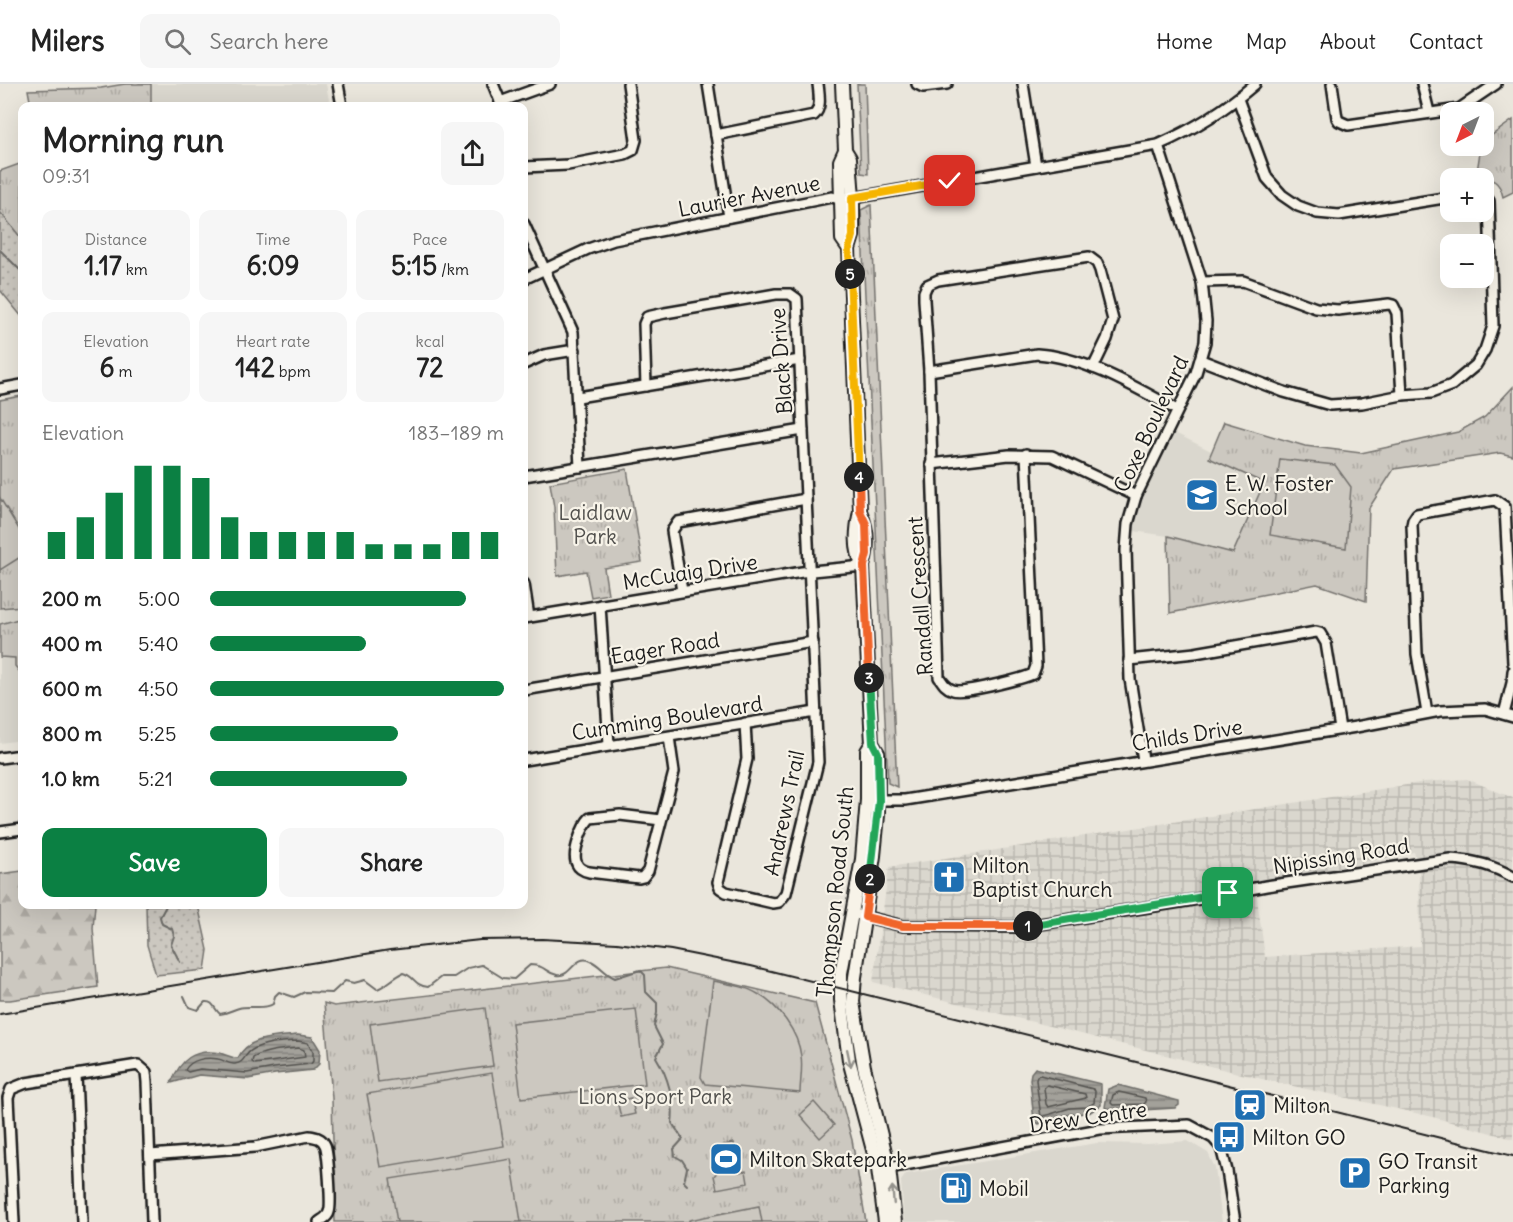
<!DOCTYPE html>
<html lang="en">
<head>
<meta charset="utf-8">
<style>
	:root { --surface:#fff; --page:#f6f6f6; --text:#222; --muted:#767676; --line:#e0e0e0; --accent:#0b8043 }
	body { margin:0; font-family:Delius,sans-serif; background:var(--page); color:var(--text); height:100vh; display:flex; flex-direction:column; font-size:22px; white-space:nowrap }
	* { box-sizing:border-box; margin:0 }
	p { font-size:20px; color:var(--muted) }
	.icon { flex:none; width:33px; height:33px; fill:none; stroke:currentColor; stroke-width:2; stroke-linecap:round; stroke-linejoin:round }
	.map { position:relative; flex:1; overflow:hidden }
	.side { position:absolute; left:18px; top:18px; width:510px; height:807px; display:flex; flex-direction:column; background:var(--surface); border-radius:12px; box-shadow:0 6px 24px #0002 }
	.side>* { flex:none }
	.needle { width:39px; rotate:222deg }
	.fabs { position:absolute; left:1440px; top:18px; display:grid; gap:12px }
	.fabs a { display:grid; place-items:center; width:54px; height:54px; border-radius:12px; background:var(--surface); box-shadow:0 6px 24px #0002; font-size:30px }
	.pin { position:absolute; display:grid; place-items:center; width:51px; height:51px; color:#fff; margin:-26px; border-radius:12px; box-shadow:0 3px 9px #0006 }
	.km { position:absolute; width:30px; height:30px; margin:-15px; border-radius:50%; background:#222; color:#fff; font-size:16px; line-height:30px; text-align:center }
	.round { display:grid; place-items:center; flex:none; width:63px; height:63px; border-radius:12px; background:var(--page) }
	.head { display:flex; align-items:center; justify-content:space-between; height:102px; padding:0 24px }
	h1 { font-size:33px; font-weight:700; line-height:45px }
	.metrics { display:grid; grid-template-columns:repeat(3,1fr); gap:9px; height:102px; padding:6px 24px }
	.metrics div { display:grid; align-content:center; border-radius:12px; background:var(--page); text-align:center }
	.metrics b { font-size:26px; font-weight:700 }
	.metrics small { font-size:16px; font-weight:400 }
	.metrics p { font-size:16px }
	.chart { height:168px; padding:12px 24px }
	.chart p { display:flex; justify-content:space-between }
	.chart svg { width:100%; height:108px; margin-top:6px; stroke:var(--accent); stroke-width:6 }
	.action { display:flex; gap:12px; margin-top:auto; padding:12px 24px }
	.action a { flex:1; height:69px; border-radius:12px; background:var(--accent); color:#fff; font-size:24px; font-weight:700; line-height:69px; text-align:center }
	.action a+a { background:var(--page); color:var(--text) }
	ul { padding:0 24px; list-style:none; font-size:20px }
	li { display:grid; grid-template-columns:96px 72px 1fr; align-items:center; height:45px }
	li i { height:15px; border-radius:8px; background:var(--accent) }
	header { display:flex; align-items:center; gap:36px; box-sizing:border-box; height:84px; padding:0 30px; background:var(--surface); border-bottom:2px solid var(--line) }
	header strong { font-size:28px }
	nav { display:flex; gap:33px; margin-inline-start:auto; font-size:21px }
	.search { width:420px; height:54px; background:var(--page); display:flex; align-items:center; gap:15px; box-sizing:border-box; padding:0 21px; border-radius:12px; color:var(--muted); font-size:22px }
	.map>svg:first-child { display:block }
	.built { fill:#dad7ce }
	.industrial { fill:url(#industrial-grid); fill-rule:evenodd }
	.grass { fill:url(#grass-dots); stroke:#74726e; stroke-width:1.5 }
	.forest { fill:url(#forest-firs); stroke:#74726e; stroke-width:1.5 }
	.park { fill:url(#park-tufts); stroke:#74726e; stroke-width:1.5 }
	.pitch { fill:#ccc8c0; stroke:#74726e; stroke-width:1.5 }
	.water { fill:url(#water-rules); stroke:#6d6c68; stroke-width:1.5 }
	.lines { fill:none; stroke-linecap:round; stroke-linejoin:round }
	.shore { stroke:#52514e; stroke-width:1.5 }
	.stream { stroke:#6d6c68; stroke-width:2 }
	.minor-casing { stroke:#1c1c1c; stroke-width:14 }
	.major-casing { stroke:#1c1c1c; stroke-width:16 }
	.minor { stroke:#f7f3e8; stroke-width:9 }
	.major { stroke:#f7f3e8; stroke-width:12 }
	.rail { stroke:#1c1c1c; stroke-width:2 }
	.oneway { stroke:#94928c }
	.split-1-casing { stroke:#fff; stroke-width:12 }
	.split-2-casing { stroke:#fff; stroke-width:12 }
	.split-3-casing { stroke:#fff; stroke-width:12 }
	.split-4-casing { stroke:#fff; stroke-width:12 }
	.split-5-casing { stroke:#fff; stroke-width:12 }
	.split-6-casing { stroke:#fff; stroke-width:12 }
	.split-1 { stroke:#22a559; stroke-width:8 }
	.split-2 { stroke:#f0652b; stroke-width:8 }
	.split-3 { stroke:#22a559; stroke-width:8 }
	.split-4 { stroke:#f0652b; stroke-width:8 }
	.split-5 { stroke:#f5b400; stroke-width:8 }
	.split-6 { stroke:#f5b400; stroke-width:8 }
	.labels { text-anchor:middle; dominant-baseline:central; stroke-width:4.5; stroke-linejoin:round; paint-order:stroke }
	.street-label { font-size:21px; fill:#1c1c1c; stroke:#f7f3e8 }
	.poi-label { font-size:21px; fill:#1c1c1c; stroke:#f7f3e8; text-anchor:start }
	.park-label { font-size:21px; fill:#51504d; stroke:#f7f3e8 }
</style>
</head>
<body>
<header>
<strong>Milers</strong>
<div class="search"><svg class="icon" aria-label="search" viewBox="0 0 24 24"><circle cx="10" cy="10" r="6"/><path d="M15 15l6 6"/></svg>Search here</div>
<nav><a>Home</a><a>Map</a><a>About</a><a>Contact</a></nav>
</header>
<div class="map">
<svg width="1513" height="1138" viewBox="0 0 1513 1138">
	<defs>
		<pattern id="industrial-grid" width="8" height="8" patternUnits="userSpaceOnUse" patternTransform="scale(1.5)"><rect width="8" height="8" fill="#dad7ce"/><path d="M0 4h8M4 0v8" fill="none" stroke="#bab8b0"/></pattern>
		<pattern id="grass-dots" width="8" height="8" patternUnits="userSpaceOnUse" patternTransform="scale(1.5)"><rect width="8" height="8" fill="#ccc8c0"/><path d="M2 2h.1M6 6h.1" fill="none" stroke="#afaba4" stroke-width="1.8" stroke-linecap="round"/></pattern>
		<pattern id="forest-firs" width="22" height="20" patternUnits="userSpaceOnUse" patternTransform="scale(1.5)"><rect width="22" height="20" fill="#ccc8c0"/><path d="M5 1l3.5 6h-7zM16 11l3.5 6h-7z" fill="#afaba4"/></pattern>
		<pattern id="park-tufts" width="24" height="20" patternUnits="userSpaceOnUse" patternTransform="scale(1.5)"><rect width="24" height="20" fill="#ccc8c0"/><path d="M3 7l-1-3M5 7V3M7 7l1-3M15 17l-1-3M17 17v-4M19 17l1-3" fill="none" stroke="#afaba4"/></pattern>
		<pattern id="water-rules" width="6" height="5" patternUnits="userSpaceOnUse" patternTransform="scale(1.5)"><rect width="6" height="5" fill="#a3a19a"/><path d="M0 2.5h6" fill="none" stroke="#84827d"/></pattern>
	</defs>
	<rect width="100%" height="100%" fill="#eae6dc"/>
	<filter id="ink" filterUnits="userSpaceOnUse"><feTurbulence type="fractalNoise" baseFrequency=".0167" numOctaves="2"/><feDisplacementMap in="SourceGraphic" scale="12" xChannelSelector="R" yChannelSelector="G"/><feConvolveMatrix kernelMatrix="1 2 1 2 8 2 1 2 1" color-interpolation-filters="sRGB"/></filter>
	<g filter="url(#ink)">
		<g class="built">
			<path d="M151,0H326L330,22H151Z"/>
			<path d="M1175,349L1211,367L1209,374L1264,399L1233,469L1168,452L1134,447L1138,422Z"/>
			<path d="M22,522V656L0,659V524Z"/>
			<path d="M1188,1057L1208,1069L1215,1084L1222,1138H904L901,1097L906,1090L1097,1059L1148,1060Z"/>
		</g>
		<path class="industrial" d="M1467,695L1513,714V1055L1429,1032L1266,996L873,898L889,783L1425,698ZM1414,768L1419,788L1420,862L1265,873L1255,799L1309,791Z"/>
		<g class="grass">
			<path d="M0,127L22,155V233L0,206Z"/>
			<path d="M146,821H198L208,866L205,886L156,891L147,861Z"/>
		</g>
		<path class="forest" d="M22,787V820L95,821L93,844L98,903L10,916H0V790Z"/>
		<g class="park">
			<path d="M125,0H151V22H31L28,6L101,4Z"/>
			<path d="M857,0H865L868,90L861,89Z"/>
			<path d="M1513,36V108L1503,113C1499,94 1491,95 1476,94L1481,62H1484V57Z"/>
			<path d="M22,79V155L0,128V87Z"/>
			<path d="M871,121L897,703L888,699L861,126Z"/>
			<path d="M1513,303V372L1500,369L1394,385L1369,424L1366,517L1317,500L1170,529L1168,452L1233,469L1264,399L1209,374L1224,338L1305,362L1361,369L1458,348L1485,333Z"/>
			<path d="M22,312V522L0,524V316Z"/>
			<path d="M627,385L642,478L604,484L608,510L591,513L586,487L557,492L554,423L550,399Z"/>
			<path d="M22,534V579L19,587L15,582V574L0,573V540Z"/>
			<path d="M666,884L815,919L852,1056L866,1138H335L332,1014L324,919L334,922Z"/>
		</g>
		<g class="pitch">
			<path d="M1280,375L1335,381L1351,403L1346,464L1270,451Z"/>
			<path d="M0,414L22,450V472L0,486Z"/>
			<path d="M713,897C728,900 745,902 758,910C779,922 798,948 801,972C803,984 800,998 800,1009L705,1000L701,993Z"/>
			<path d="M485,924L493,982L378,998L370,940Z"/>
			<path d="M636,925L645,1000L521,1014L512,939Z"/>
			<path d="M492,989L504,1062L380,1083L367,1010Z"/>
			<path d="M631,1014L635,1030L621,1033L617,1017Z"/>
			<path d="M814,1018L834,1041L820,1054L800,1031Z"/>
			<path d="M734,1059L739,1088L746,1087L748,1099L717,1105L714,1092L718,1087L714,1063Z"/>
			<path d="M511,1075L521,1138H397L390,1095Z"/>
			<path d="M759,1122L762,1138H689V1136Z"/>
		</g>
		<g class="water">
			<path d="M298,951L312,953L320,966L319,980L313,986L275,990L248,995L199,991L171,999C180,976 194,964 220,969C227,971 230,974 238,974C248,952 277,953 298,951Z"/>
			<path d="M1035,984L1101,1000V1021L1089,1029L1071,1030L1039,1040L1034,1038L1030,995L1031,989Z"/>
			<path d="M1118,1001L1179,1017V1021L1175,1024L1109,1028L1105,1023L1108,1005Z"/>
		</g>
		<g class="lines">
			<g class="shore">
				<path d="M298,957L308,959L313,968V977L311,980L274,984L247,989L200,985L188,988L185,986C191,975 206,973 218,975C225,976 228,981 235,980C245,979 244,970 252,966C265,958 283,958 298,957Z"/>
				<path d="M298,964L304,966L305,973L255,980L252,978L253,974C265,966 283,966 298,964Z"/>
				<path d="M1040,991L1093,1005L1095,1007L1094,1019L1087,1023L1070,1024L1041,1033L1036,996L1037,992Z"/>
				<path d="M1047,1001L1085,1010L1086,1014L1048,1023L1046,1020L1044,1004Z"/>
				<path d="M1119,1008L1145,1014L1146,1018L1144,1020L1113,1021L1111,1019L1113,1011Z"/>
			</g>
			<g class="stream">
				<path d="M0,166L22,188"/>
				<path d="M167,820L160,833L162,840L172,845L174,852L171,861L180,878"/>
				<path d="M184,912L189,923L198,926L205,918C214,917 214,925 220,930C228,929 232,926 239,924C250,921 264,926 273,920L275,912L279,908L294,913L305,908L332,909L345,897L354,899L365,896L377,905C385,903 394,893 403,889C415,892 413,901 428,903L441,893H454L468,884L482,881L503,894L514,895L530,881C545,881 546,889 557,891C571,894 575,869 591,877C600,881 605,890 615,894L640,886L645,891L646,908L657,919V929L654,942L663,960L656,973C668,992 675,1017 672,1039L683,1055L674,1065L675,1072L682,1076L687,1084L684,1098L687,1101"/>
			</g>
			<defs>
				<g id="minor">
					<path d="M338,0L342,22"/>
					<path d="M493,0L502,22"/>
					<path d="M708,0L729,133"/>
					<path d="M917,0L923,3L947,0"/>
					<path d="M1023,0L1036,82"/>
					<path d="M1332,0L1337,34L1339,37L1348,41L1459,25L1496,0"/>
					<path d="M1422,0L1429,28"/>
					<path d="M1238,15L1267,94L1282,111L1298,122L1317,129L1339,131L1450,113"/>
					<path d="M500,18L550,0"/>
					<path d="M716,51L814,31C822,24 819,10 818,0"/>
					<path d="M524,83L568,81L625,70L633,66L636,56L628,0"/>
					<path d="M524,140L573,248L580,383"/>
					<path d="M524,195L588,165L614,156L832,113L842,116L1158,61C1194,45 1225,26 1255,0"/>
					<path d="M1202,198L1243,197L1316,224L1338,226L1389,220L1393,221L1397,229L1402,311"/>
					<path d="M1201,276L1284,308L1330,321L1362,319L1402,311L1431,309L1452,301L1476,281L1485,266L1493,242L1489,117L1484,110"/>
					<path d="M524,280L544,271L575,266"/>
					<path d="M929,287L1037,270C1085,273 1135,303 1177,326"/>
					<path d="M646,302L644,240L647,233L665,229L776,210H790L797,215L818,678L786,809L779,818L773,819L726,808L720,804L718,798L747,675L745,639"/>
					<path d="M0,305L22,301"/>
					<path d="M578,313L800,276"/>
					<path d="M1026,370L1036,582L1033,590C1022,595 963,610 953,606C946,604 943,599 939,593L929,287L924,216V208L927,201L938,196L1089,173L1097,179L1100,186L1113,236L1107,255L1093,284"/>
					<path d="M931,380L1009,371L1052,372L1136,412"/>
					<path d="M524,392L803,346"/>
					<path d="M524,500L529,533"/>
					<path d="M682,507L672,447L678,438L806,415"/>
					<path d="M600,521L609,661"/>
					<path d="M524,534L802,488L863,482"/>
					<path d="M1129,576L1195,569L1316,548L1320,549L1326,559L1340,645"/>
					<path d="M524,606L813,558"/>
					<path d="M1427,629L1417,570L1412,441L1413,436L1417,430L1495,416L1505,423L1513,579"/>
					<path d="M1504,630L1512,599L1513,587"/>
					<path d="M0,674L22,671"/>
					<path d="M524,676L816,628"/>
					<path d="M1143,676L1130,595L1126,466L1128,440L1136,412L1196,289L1205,258L1206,237L1202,198L1158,61"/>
					<path d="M872,716H905L1356,643L1440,627L1485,625L1513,633"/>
					<path d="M661,736L620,731L590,734C583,741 571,770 577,780C579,785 585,787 589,788L639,794L643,793L648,787L674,688L669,653"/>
					<path d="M0,748L22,745"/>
					<path d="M859,831L903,842L1021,843L1187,817L1266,802L1450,775C1472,776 1494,782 1513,793"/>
					<path d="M76,991L82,1138"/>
					<path d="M150,1071L255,1063L309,1052C316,1053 322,1054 325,1061C328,1067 332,1122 329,1128C328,1133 323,1135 319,1138"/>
					<path d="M883,1085L1100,1045L1189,1041L1213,1054L1221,1063L1227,1087L1235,1138"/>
					<path d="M14,1138L8,1014L11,1005L26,999L138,981L146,988L147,998L152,1138"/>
				</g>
				<g id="major">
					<path d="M842,0L845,66L840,77L842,155L849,165"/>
					<path d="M845,66L850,74L853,114V152L849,165L860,427C856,446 854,465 863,482"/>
					<path d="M860,427C868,445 869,463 863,482L871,641L872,659L878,669V731L874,772L855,893L853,918L864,983L889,1084L895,1138"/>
					<path d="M872,659L867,667V716L862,775L841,889V916L849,976L878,1085L885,1138"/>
				</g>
			</defs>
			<use href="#minor" class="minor-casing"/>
			<use href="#major" class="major-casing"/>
			<use href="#minor" class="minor"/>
			<use href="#major" class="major"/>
			<path class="rail" d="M0,930L390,866L480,856L542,855L617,859L671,866L751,882L1513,1072"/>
		</g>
		<defs><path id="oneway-shaft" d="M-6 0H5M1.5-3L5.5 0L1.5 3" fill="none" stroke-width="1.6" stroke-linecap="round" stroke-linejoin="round" transform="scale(1.5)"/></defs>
		<g class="oneway">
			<use href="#oneway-shaft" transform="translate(849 974) rotate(78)"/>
			<use href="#oneway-shaft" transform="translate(893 1111) rotate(-95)"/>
		</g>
	</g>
	<g class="lines" filter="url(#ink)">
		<defs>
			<path id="split-1" d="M1028,842L1228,809"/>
			<path id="split-2" d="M870,795L865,833L903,842H1028"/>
			<path id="split-3" d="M869,594L873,659L878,669L879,717L870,795"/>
			<path id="split-4" d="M859,393L860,427L866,440L867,470L864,482L869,594"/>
			<path id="split-5" d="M850,190L859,393"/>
			<path id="split-6" d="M850,190L849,165L853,152L852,114L950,97"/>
		</defs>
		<use href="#split-1" class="split-1-casing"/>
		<use href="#split-2" class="split-2-casing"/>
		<use href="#split-3" class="split-3-casing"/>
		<use href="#split-4" class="split-4-casing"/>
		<use href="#split-5" class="split-5-casing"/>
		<use href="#split-6" class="split-6-casing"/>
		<use href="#split-1" class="split-1"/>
		<use href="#split-2" class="split-2"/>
		<use href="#split-3" class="split-3"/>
		<use href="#split-4" class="split-4"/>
		<use href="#split-5" class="split-5"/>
		<use href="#split-6" class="split-6"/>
	</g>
	<defs>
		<symbol id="school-square" viewBox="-11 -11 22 22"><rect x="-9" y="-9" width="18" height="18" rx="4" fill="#1f6fb2" stroke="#f7f3e8"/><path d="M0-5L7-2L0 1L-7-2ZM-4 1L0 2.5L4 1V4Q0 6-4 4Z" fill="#fff"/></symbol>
		<symbol id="church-square" viewBox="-11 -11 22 22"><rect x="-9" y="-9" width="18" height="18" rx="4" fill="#1f6fb2" stroke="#f7f3e8"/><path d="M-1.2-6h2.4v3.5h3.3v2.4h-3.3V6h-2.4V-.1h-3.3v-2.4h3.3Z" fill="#fff"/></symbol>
		<symbol id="station-square" viewBox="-11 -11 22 22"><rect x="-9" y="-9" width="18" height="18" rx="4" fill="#1f6fb2" stroke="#f7f3e8"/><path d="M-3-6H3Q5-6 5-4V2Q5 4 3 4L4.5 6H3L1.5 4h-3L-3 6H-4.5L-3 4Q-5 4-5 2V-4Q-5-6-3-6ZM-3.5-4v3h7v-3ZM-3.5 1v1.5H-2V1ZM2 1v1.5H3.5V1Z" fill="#fff"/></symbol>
		<symbol id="bus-square" viewBox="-11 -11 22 22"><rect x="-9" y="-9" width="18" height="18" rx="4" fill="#1f6fb2" stroke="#f7f3e8"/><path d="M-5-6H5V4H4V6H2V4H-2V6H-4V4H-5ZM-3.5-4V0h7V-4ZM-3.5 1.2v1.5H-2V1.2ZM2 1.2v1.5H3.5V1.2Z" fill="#fff"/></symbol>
		<symbol id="stadium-square" viewBox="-11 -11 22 22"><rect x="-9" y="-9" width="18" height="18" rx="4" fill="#1f6fb2" stroke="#f7f3e8"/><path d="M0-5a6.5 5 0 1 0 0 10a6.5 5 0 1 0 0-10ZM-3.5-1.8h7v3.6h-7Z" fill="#fff"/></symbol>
		<symbol id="parking-square" viewBox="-11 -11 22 22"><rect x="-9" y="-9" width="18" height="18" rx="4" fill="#1f6fb2" stroke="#f7f3e8"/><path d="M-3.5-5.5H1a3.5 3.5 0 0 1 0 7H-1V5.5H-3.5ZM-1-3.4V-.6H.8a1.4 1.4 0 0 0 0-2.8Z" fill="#fff"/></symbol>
		<symbol id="fuel-square" viewBox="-11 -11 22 22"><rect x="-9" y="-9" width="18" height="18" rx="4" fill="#1f6fb2" stroke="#f7f3e8"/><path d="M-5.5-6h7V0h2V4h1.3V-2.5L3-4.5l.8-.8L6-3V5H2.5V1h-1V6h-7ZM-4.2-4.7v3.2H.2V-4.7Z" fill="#fff"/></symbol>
	</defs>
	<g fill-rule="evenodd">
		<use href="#school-square" x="1183" y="392" width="38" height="38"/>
		<use href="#church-square" x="930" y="774" width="38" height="38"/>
		<use href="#station-square" x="1231" y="1002" width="38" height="38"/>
		<use href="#bus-square" x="1210" y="1034" width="38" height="38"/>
		<use href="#stadium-square" x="707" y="1056" width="38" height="38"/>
		<use href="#parking-square" x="1336" y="1070" width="38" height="38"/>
		<use href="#fuel-square" x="937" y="1085" width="38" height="38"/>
	</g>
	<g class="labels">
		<g class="street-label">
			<text transform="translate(749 112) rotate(-11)">Laurier Avenue</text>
			<text transform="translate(781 277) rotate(-94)">Black Drive</text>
			<text transform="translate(1151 340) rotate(-65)">Coxe Boulevard</text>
			<text transform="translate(690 488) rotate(-9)">McCuaig Drive</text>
			<text transform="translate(920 512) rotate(-94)">Randall Crescent</text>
			<text transform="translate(665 564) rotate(-9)">Eager Road</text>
			<text transform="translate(667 634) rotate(-9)">Cumming Boulevard</text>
			<text transform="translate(1187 651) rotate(-9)">Childs Drive</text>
			<text transform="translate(784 729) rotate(-78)">Andrews Trail</text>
			<text transform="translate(1341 772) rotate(-9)">Nipissing Road</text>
			<text transform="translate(835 808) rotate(-84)">Thompson Road South</text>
			<text transform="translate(1088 1033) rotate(-8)">Drew Centre</text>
		</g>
		<g class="poi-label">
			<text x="1225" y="399">E. W. Foster<tspan x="1225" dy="24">School</tspan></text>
			<text x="972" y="781">Milton<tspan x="972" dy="24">Baptist Church</tspan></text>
			<text x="1273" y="1021">Milton</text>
			<text x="1252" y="1053">Milton GO</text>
			<text x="749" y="1075">Milton Skatepark</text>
			<text x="1378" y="1077">GO Transit<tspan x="1378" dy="24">Parking</tspan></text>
			<text x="979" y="1104">Mobil</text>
		</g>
		<g class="park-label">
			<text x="595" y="428">Laidlaw<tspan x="595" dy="24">Park</tspan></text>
			<text x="655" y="1012">Lions Sport Park</text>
		</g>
	</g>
</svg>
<div class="fabs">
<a><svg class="needle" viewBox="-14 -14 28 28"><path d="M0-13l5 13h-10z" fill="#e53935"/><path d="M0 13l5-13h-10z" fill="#767676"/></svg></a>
<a>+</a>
<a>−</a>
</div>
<div class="pin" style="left:1228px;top:809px;background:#1e9e55"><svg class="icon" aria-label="arrive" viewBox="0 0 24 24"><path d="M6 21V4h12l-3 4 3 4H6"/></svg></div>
<div class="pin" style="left:950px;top:97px;background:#d93025"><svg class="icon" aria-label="check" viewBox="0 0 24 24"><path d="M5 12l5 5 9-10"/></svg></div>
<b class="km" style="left:1028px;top:842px">1</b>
<b class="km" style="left:870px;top:795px">2</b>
<b class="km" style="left:869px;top:594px">3</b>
<b class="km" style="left:859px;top:393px">4</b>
<b class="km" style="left:850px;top:190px">5</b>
<section class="side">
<div class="head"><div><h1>Morning run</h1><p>09:31</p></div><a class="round"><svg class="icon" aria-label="share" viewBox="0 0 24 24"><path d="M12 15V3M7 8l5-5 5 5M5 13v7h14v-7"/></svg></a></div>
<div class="metrics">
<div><p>Distance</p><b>1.17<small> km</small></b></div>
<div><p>Time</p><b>6:09</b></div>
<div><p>Pace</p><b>5:15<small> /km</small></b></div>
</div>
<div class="metrics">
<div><p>Elevation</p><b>6<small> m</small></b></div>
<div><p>Heart rate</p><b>142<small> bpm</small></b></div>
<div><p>kcal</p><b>72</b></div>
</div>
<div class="chart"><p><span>Elevation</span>183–189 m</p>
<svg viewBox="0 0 160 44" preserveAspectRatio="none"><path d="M5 44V33M15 44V27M25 44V17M35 44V6M45 44V6M55 44V11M65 44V27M75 44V33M85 44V33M95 44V33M105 44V33M115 44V38M125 44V38M135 44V38M145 44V33M155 44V33"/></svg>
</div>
<ul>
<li><b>200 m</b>5:00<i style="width:87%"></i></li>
<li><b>400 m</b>5:40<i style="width:53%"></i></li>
<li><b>600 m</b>4:50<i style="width:100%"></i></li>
<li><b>800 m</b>5:25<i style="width:64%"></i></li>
<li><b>1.0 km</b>5:21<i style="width:67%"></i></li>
</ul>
<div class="action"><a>Save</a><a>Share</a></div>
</section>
</div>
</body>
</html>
